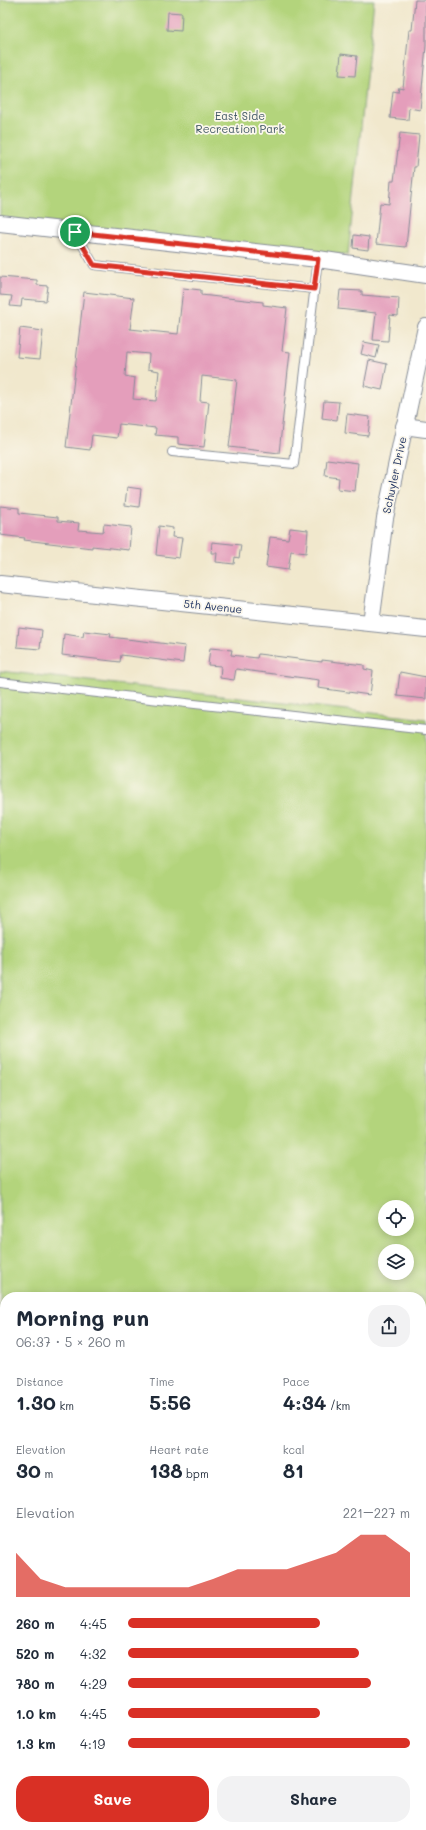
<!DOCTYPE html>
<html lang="en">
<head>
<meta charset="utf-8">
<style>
	:root { --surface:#fff; --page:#f2f2f3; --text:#1f2937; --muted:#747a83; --accent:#d93025 }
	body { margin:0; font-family:Mali,sans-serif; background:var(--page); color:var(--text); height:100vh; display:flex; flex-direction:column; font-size:15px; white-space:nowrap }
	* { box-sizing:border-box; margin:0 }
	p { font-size:13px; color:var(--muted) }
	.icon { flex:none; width:22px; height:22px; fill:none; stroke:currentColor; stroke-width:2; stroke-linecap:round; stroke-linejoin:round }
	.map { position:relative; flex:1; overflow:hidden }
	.panel { position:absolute; left:0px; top:1292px; width:426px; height:538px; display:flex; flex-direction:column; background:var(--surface); border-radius:16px 16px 0 0; box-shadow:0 2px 10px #0003 }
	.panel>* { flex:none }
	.buttons { position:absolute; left:378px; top:1200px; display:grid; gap:8px }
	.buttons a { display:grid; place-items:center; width:36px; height:36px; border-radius:50%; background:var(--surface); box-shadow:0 2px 10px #0003; font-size:20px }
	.pin { position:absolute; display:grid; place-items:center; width:34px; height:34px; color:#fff; margin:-17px; border:2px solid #fff; border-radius:50%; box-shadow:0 1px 4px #0007 }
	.round { display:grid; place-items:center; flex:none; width:42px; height:42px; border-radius:16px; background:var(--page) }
	.summary { display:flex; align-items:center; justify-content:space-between; height:68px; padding:0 16px }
	h1 { font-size:22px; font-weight:700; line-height:30px }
	.figures { display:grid; grid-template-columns:repeat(3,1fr); gap:6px; height:68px; padding:4px 16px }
	.figures div { display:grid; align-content:center }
	.figures b { font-size:20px; font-weight:700 }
	.figures small { font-size:11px; font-weight:400 }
	.figures p { font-size:11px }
	.chart { height:112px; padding:8px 16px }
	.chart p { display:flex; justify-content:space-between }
	.chart svg { width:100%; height:72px; margin-top:4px; fill:var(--accent); opacity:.7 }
	.button { display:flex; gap:8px; margin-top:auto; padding:8px 16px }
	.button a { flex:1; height:46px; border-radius:16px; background:var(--accent); color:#fff; font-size:16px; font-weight:700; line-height:46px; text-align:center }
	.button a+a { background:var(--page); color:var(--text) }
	ul { padding:0 16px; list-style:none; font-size:13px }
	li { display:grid; grid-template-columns:64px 48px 1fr; align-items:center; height:30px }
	li i { height:10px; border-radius:5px; background:var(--accent) }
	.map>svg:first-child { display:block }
	.green { fill:#b3d47b; stroke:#67826c; fill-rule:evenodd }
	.forest { fill:#8eb66b; stroke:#547264 }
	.building { fill:#e49ebb; fill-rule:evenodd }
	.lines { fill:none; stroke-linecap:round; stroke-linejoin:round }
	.service-casing { stroke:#868c96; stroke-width:10 }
	.minor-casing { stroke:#868c96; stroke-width:18 }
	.service { stroke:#fff; stroke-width:8 }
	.minor { stroke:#fff; stroke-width:16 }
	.route-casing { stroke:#fff; stroke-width:8 }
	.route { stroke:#d93025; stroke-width:5 }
	.labels { text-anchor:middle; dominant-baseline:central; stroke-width:3.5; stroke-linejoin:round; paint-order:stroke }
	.park-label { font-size:11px; fill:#415865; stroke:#fbf7ec }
	.street-label { font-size:11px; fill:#1b2f5e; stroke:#fbf7ec }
</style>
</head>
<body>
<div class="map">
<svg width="426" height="1830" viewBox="0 0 426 1830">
	<rect width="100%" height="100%" fill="#fbf7ec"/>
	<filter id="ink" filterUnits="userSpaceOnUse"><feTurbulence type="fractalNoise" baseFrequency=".025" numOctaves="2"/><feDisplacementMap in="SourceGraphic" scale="8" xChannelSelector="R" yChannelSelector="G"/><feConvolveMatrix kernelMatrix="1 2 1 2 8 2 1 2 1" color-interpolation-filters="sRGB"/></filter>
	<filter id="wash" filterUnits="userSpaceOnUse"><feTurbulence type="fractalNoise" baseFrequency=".012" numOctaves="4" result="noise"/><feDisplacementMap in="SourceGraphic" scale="16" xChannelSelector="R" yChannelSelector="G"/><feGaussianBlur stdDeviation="0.9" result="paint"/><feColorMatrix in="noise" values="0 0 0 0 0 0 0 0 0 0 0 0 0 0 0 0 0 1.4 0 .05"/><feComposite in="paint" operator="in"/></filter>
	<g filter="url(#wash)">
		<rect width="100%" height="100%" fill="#f1e8cd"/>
		<g class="green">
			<path d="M0,0H374L348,255L0,218Z"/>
			<path d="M0,671L426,719V1830H0ZM385,1207H407V1229H385ZM385,1251H407V1273H385ZM5,1297H421V1825H5Z"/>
		</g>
		<path class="forest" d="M421,1719H426V1791L421,1789Z"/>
		<g id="blocks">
			<g class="building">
				<path d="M415,0H426V46L420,110L409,108L408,120L390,118L393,91L398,92L399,87L403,88L409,30H412Z"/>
				<path d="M168,12L182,13L181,31L167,30Z"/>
				<path d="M341,54L357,56L355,76L339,75Z"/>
				<path d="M400,133L419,135L416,167H414L406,247L376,244L380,203L389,204L391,181H394Z"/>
				<path d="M354,235L369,237L368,250L353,248Z"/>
				<path d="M0,277L37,280V285L48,286L46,301L22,299L21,307L10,306L12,296L0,295Z"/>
				<path d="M183,288L201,290V295L263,302V305L287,308L282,351L290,352L279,453L229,447L237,380L202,376L200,401L209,402L204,447L178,444V437L155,435L156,428L119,424L117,438L92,435L90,450L66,447L84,292L134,298L130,329L178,334ZM127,352L149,354L148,369L159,371L156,401L133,399L135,378L125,376Z"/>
				<path d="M340,290L362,291V295L399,298L398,316L390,315L388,341L373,340L376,313L338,309Z"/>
				<path d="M20,328L43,331L40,359L17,357Z"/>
				<path d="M364,342L379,345L376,358L361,354Z"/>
				<path d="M369,360L387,364L382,390L364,386Z"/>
				<path d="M324,401L339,402L337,420L322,418Z"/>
				<path d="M347,414L370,417L368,436L345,433Z"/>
				<path d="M327,459L358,463L355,491L338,489L339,478L325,476Z"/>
				<path d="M127,487L141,489L139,507L125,505Z"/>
				<path d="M0,506L19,508V513L58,517V521L79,523L78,530L103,532L104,524L131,527L129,550L92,546V548L24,540L25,538L0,535Z"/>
				<path d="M159,526L173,528L172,537L182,538L179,558L156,555Z"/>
				<path d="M290,528L308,530L306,553L291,551L288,570L266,567L270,537L288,539Z"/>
				<path d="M212,542L241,545L239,558L235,557L234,564L216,562L217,553H211Z"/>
				<path d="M19,627L42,630L40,649L17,647Z"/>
				<path d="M84,631L111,634L110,637L185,646L183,663L121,655L120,662L62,655L64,634L83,637Z"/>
				<path d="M210,648L232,650L231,655L257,658L258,654L322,662V660L364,665V669L373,671L370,695L318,688L319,680L236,669L234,680L220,678L221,666L208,665Z"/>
				<path d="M400,672L426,677V699L397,696Z"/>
			</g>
		</g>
	</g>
	<g filter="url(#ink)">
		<use href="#blocks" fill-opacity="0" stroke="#868c96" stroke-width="1"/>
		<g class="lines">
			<defs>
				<g id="service">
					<path d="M75,232L94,265L314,289"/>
					<path d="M172,452L294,464L318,259"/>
					<path d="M0,682L426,730"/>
					<path d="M0,1370L5,1371"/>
					<path d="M0,1386H5"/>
					<path d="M0,1416L5,1417"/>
					<path d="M421,1417H426"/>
					<path d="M421,1432H426"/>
					<path d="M0,1459L5,1451"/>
					<path d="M421,1460H426"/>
					<path d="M421,1534H426"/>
					<path d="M0,1542L5,1544"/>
					<path d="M421,1580H426"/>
					<path d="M421,1632L426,1633"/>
					<path d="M0,1653H5"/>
					<path d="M0,1696L5,1697"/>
					<path d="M0,1735L5,1723"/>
					<path d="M421,1740H426"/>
					<path d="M421,1813L426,1814"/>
					<path d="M236,1825L245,1830"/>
					<path d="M379,1830L381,1825"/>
				</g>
				<g id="minor">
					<path d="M0,223L318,259L426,275"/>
					<path d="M404,426L426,429"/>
					<path d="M0,584L426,629"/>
					<path d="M371,623L385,518L426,327"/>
				</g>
			</defs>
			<use href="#service" class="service-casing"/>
			<use href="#minor" class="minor-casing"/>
			<use href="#service" class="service"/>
			<use href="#minor" class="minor"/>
		</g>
	</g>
	<g class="lines" filter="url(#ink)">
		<defs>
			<path id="route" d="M75,232L318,259L314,289L94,265Z"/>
		</defs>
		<use href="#route" class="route-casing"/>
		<use href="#route" class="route"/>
	</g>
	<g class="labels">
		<g class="park-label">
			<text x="240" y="115">East Side<tspan x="240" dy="13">Recreation Park</tspan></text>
		</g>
		<g class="street-label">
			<text transform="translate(394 475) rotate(-78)">Schuyler Drive</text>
			<text transform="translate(213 606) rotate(6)">5th Avenue</text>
		</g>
	</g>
</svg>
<div class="buttons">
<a><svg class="icon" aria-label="locate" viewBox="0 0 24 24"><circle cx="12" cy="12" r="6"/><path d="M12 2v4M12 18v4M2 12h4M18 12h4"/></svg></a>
<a><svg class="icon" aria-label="layers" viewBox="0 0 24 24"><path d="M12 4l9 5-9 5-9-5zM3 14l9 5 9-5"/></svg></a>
</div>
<div class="pin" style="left:75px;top:232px;background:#1e9e55"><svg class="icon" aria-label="arrive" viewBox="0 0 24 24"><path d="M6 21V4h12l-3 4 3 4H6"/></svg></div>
<section class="panel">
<div class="summary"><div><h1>Morning run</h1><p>06:37 · 5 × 260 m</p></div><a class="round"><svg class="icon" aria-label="share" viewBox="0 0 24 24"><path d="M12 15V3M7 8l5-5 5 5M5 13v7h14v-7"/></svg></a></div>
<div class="figures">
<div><p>Distance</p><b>1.30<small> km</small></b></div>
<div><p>Time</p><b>5:56</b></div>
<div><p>Pace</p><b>4:34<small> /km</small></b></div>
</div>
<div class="figures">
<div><p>Elevation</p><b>30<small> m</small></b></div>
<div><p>Heart rate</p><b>138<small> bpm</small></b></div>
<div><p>kcal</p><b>81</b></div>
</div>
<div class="chart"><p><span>Elevation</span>221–227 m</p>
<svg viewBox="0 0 160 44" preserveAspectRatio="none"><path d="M0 44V17L10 33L20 38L30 38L40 38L50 38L60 38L70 38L80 33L90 27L100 27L110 27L120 22L130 17L140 6L150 6L160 17V44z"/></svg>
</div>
<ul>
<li><b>260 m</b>4:45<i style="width:68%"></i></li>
<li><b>520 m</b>4:32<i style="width:82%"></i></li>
<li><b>780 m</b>4:29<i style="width:86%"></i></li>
<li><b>1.0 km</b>4:45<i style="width:68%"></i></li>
<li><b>1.3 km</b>4:19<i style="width:100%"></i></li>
</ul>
<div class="button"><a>Save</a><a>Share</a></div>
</section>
</div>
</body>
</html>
